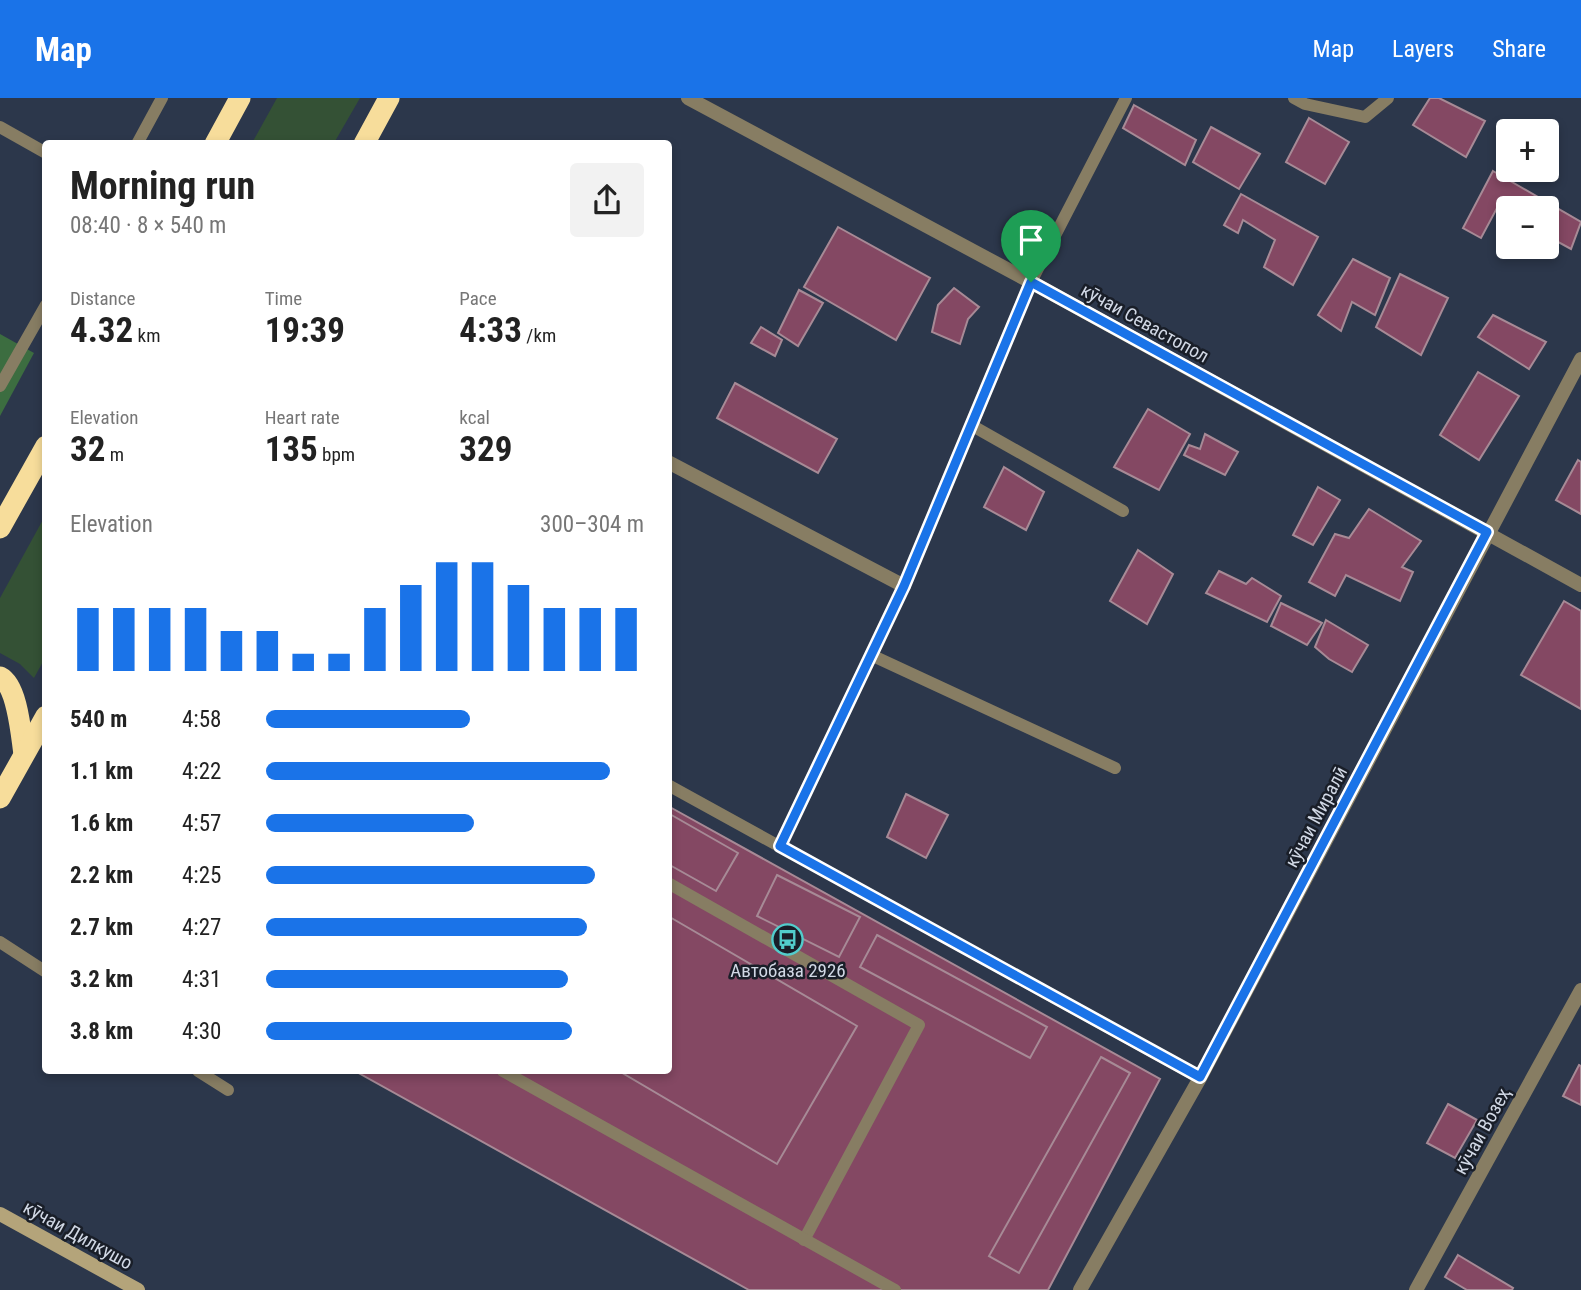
<!DOCTYPE html>
<html lang="en">
<head>
<meta charset="utf-8">
<style>
	:root { --surface:#fff; --page:#f2f2f2; --text:#222; --muted:#767676; --accent:#1a73e8 }
	body { margin:0; font-family:"Roboto Condensed",sans-serif; background:var(--page); color:var(--text); height:100vh; display:flex; flex-direction:column; font-size:26px; white-space:nowrap }
	* { box-sizing:border-box; margin:0 }
	p { font-size:23px; color:var(--muted) }
	.icon { flex:none; width:38px; height:38px; fill:none; stroke:currentColor; stroke-width:2; stroke-linecap:round; stroke-linejoin:round }
	.map { position:relative; flex:1; overflow:hidden }
	.drawer { position:absolute; left:42px; top:42px; width:630px; height:934px; display:flex; flex-direction:column; background:var(--surface); border-radius:7px; box-shadow:0 4px 10px #0003 }
	.drawer>* { flex:none }
	.fabs { position:absolute; left:1496px; top:21px; display:grid; gap:14px }
	.fabs a { display:grid; place-items:center; width:63px; height:63px; border-radius:7px; background:var(--surface); box-shadow:0 4px 10px #0003; font-size:35px }
	.pin { position:absolute; display:grid; place-items:center; width:60px; height:60px; color:#fff; margin:-72px -30px; border-radius:50% 50% 50% 0; rotate:-45deg; box-shadow:0 0 7px #0007 }
	.pin .icon { rotate:45deg }
	.round { display:grid; place-items:center; flex:none; width:74px; height:74px; border-radius:7px; background:var(--page) }
	.headline { display:flex; align-items:center; justify-content:space-between; height:119px; padding:0 28px }
	h1 { font-size:38px; font-weight:700; line-height:52px }
	.figures { display:grid; grid-template-columns:repeat(3,1fr); gap:10px; height:119px; padding:7px 28px }
	.figures div { display:grid; align-content:center }
	.figures b { font-size:35px; font-weight:700 }
	.figures small { font-size:19px; font-weight:400 }
	.figures p { font-size:19px }
	.chart { height:196px; padding:14px 28px }
	.chart p { display:flex; justify-content:space-between }
	.chart svg { width:100%; height:126px; margin-top:7px; stroke:var(--accent); stroke-width:6 }
	ul { padding:0 28px; list-style:none; font-size:23px }
	li { display:grid; grid-template-columns:112px 84px 1fr; align-items:center; height:52px }
	li i { height:18px; border-radius:9px; background:var(--accent) }
	header { display:flex; align-items:center; gap:42px; box-sizing:border-box; height:98px; padding:0 35px; background:var(--accent); color:#fff }
	header strong { font-size:33px }
	nav { display:flex; gap:38px; margin-inline-start:auto; font-size:24px }
	.map>svg:first-child { display:block }
	.green { fill:#345135 }
	.forest { fill:#3c6d40 }
	.building { fill:#844863; stroke:#a78a96; stroke-width:2 }
	.lines { fill:none; stroke-linecap:round; stroke-linejoin:round }
	.lane { stroke:#877d63; stroke-width:12 }
	.street { stroke:#877d63; stroke-width:14 }
	.secondary { stroke:#b4a47a; stroke-width:14 }
	.highway { stroke:#f7dd9b; stroke-width:21 }
	.route-casing { stroke:#fff; stroke-width:14 }
	.route { stroke:#1a73e8; stroke-width:9 }
	.labels { text-anchor:middle; dominant-baseline:central; stroke-width:5; stroke-linejoin:round; paint-order:stroke }
	.street-label { font-size:19px; fill:#d1d8e5; stroke:#191e28 }
	.poi-label { font-size:19px; fill:#d1d8e5; stroke:#191e28 }
</style>
</head>
<body>
<header>
<strong>Map</strong>
<nav><a>Map</a><a>Layers</a><a>Share</a></nav>
</header>
<div class="map">
<svg width="1581" height="1192" viewBox="0 0 1581 1192">
	<rect width="100%" height="100%" fill="#2c374b"/>
	<g class="green">
		<path d="M277,0H360L334,45H252Z"/>
		<path d="M45,418V560L34,580L20,566L0,555V500Z"/>
	</g>
	<path class="forest" d="M0,236L34,255L0,318Z"/>
	<g class="building">
		<path d="M1430,0H1439L1485,23L1466,59L1413,27Z"/>
		<path d="M1134,7L1196,42L1185,67L1123,30Z"/>
		<path d="M1309,20L1349,44L1325,86L1286,64Z"/>
		<path d="M1211,29L1260,56L1239,91L1193,64Z"/>
		<path d="M1493,73L1581,124L1571,151L1547,138V110H1508V116L1497,110L1481,140L1463,130Z"/>
		<path d="M1241,96L1318,139L1293,187L1264,169L1275,142L1243,122L1238,135L1224,127Z"/>
		<path d="M838,129L930,180L896,242L804,189Z"/>
		<path d="M1353,161L1390,180L1375,217L1352,204L1341,233L1318,217Z"/>
		<path d="M1400,176L1448,200L1421,257L1376,229Z"/>
		<path d="M954,190L979,209L968,221L960,246L932,234L938,207Z"/>
		<path d="M799,192L823,205L798,248L778,235Z"/>
		<path d="M1493,217L1546,244L1529,271L1478,239Z"/>
		<path d="M761,229L782,242L775,258L751,245Z"/>
		<path d="M1478,274L1519,298L1479,362L1440,337Z"/>
		<path d="M735,285L837,341L818,375L717,320Z"/>
		<path d="M1148,311L1190,336L1159,392L1114,369Z"/>
		<path d="M1205,336L1238,354L1225,377L1184,357L1189,347L1200,351Z"/>
		<path d="M1578,362L1581,364V416L1556,402Z"/>
		<path d="M1004,369L1044,394L1026,432L984,409Z"/>
		<path d="M1318,389L1340,402L1313,447L1293,437Z"/>
		<path d="M1369,411L1421,443L1402,469L1413,474L1400,503L1346,477L1335,498L1309,484L1335,436L1349,440Z"/>
		<path d="M1138,452L1173,476L1147,526L1110,503Z"/>
		<path d="M1219,473L1246,486L1252,480L1281,498L1267,524L1206,495Z"/>
		<path d="M1564,503L1581,513V611L1521,577Z"/>
		<path d="M1281,505L1322,525L1307,547L1271,528Z"/>
		<path d="M1326,522L1368,547L1352,574L1329,561L1315,549Z"/>
		<path d="M906,696L948,717L926,760L887,739Z"/>
		<path d="M668,708L1160,981L1048,1192H749L355,973H668Z"/>
		<path d="M668,715L738,755L716,793L668,766Z"/>
		<path d="M777,777L860,819L839,859L757,818Z"/>
		<path d="M668,818L857,928L777,1066L619,973H668Z"/>
		<path d="M877,837L1047,929L1030,960L860,869Z"/>
		<path d="M1101,959L1130,975L1019,1175L989,1158Z"/>
		<path d="M1579,967L1581,968V1007L1563,998Z"/>
		<path d="M1448,1006L1477,1022L1455,1060L1427,1045Z"/>
		<path d="M1458,1157L1513,1190L1512,1192H1467L1445,1179Z"/>
	</g>
	<g class="lines">
		<g class="lane">
			<path d="M1294,0L1305,6L1365,19L1388,0"/>
			<path d="M0,29L46,55"/>
			<path d="M137,46L162,0"/>
			<path d="M0,288L46,207"/>
			<path d="M971,327L1123,413"/>
			<path d="M871,557L1115,670"/>
			<path d="M668,687L1200,980"/>
			<path d="M780,748L904,488L1031,184L1126,0"/>
			<path d="M668,785L919,927L804,1142"/>
			<path d="M0,844L46,874"/>
			<path d="M198,973L228,992"/>
			<path d="M503,973L895,1192"/>
		</g>
		<g class="street">
			<path d="M688,0L1031,184L1581,487"/>
			<path d="M668,364L904,488"/>
			<path d="M1080,1192L1200,980L1581,261"/>
			<path d="M1416,1192L1581,892"/>
		</g>
		<path class="secondary" d="M0,1116L138,1192"/>
		<g class="highway">
			<path d="M215,46L240,0"/>
			<path d="M364,46L389,0"/>
			<path d="M0,430L46,348"/>
			<path d="M0,579C18,588 21,637 24,656"/>
			<path d="M0,700L46,618"/>
		</g>
	</g>
	<g class="lines">
		<defs>
			<path id="route" d="M1031,184L1487,434L1200,979L780,748L904,488Z"/>
		</defs>
		<use href="#route" class="route-casing"/>
		<use href="#route" class="route"/>
	</g>
	<defs>
		<symbol id="bus-ring" viewBox="-11 -11 22 22"><circle r="9.5" fill="#191e28" stroke="#52cdcc" stroke-width="1.5"/><path d="M-5-6H5V4H4V6H2V4H-2V6H-4V4H-5ZM-3.5-4V0h7V-4ZM-3.5 1.2v1.5H-2V1.2ZM2 1.2v1.5H3.5V1.2Z" fill="#52cdcc"/></symbol>
	</defs>
	<g fill-rule="evenodd">
		<use href="#bus-ring" x="770" y="824" width="35" height="35"/>
	</g>
	<g class="labels">
		<g class="street-label">
			<text transform="translate(1145 225) rotate(29)">кӯчаи Севастопол</text>
			<text transform="translate(1316 719) rotate(-62)">кӯчаи Миралӣ</text>
			<text transform="translate(1482 1033) rotate(-61)">кӯчаи Возеҳ</text>
			<text transform="translate(78 1137) rotate(29)">кӯчаи Дилкушо</text>
		</g>
		<g class="poi-label">
			<text x="788" y="872">Автобаза 2926</text>
		</g>
	</g>
</svg>
<div class="fabs">
<a>+</a>
<a>−</a>
</div>
<div class="pin" style="left:1031px;top:184px;background:#1e9e55"><svg class="icon" aria-label="arrive" viewBox="0 0 24 24"><path d="M6 21V4h12l-3 4 3 4H6"/></svg></div>
<section class="drawer">
<div class="headline"><div><h1>Morning run</h1><p>08:40 · 8 × 540 m</p></div><a class="round"><svg class="icon" aria-label="share" viewBox="0 0 24 24"><path d="M12 15V3M7 8l5-5 5 5M5 13v7h14v-7"/></svg></a></div>
<div class="figures">
<div><p>Distance</p><b>4.32<small> km</small></b></div>
<div><p>Time</p><b>19:39</b></div>
<div><p>Pace</p><b>4:33<small> /km</small></b></div>
</div>
<div class="figures">
<div><p>Elevation</p><b>32<small> m</small></b></div>
<div><p>Heart rate</p><b>135<small> bpm</small></b></div>
<div><p>kcal</p><b>329</b></div>
</div>
<div class="chart"><p><span>Elevation</span>300–304 m</p>
<svg viewBox="0 0 160 44" preserveAspectRatio="none"><path d="M5 44V22M15 44V22M25 44V22M35 44V22M45 44V30M55 44V30M65 44V38M75 44V38M85 44V22M95 44V14M105 44V6M115 44V6M125 44V14M135 44V22M145 44V22M155 44V22"/></svg>
</div>
<ul>
<li><b>540 m</b>4:58<i style="width:54%"></i></li>
<li><b>1.1 km</b>4:22<i style="width:91%"></i></li>
<li><b>1.6 km</b>4:57<i style="width:55%"></i></li>
<li><b>2.2 km</b>4:25<i style="width:87%"></i></li>
<li><b>2.7 km</b>4:27<i style="width:85%"></i></li>
<li><b>3.2 km</b>4:31<i style="width:80%"></i></li>
<li><b>3.8 km</b>4:30<i style="width:81%"></i></li>
</ul>
</section>
</div>
</body>
</html>
